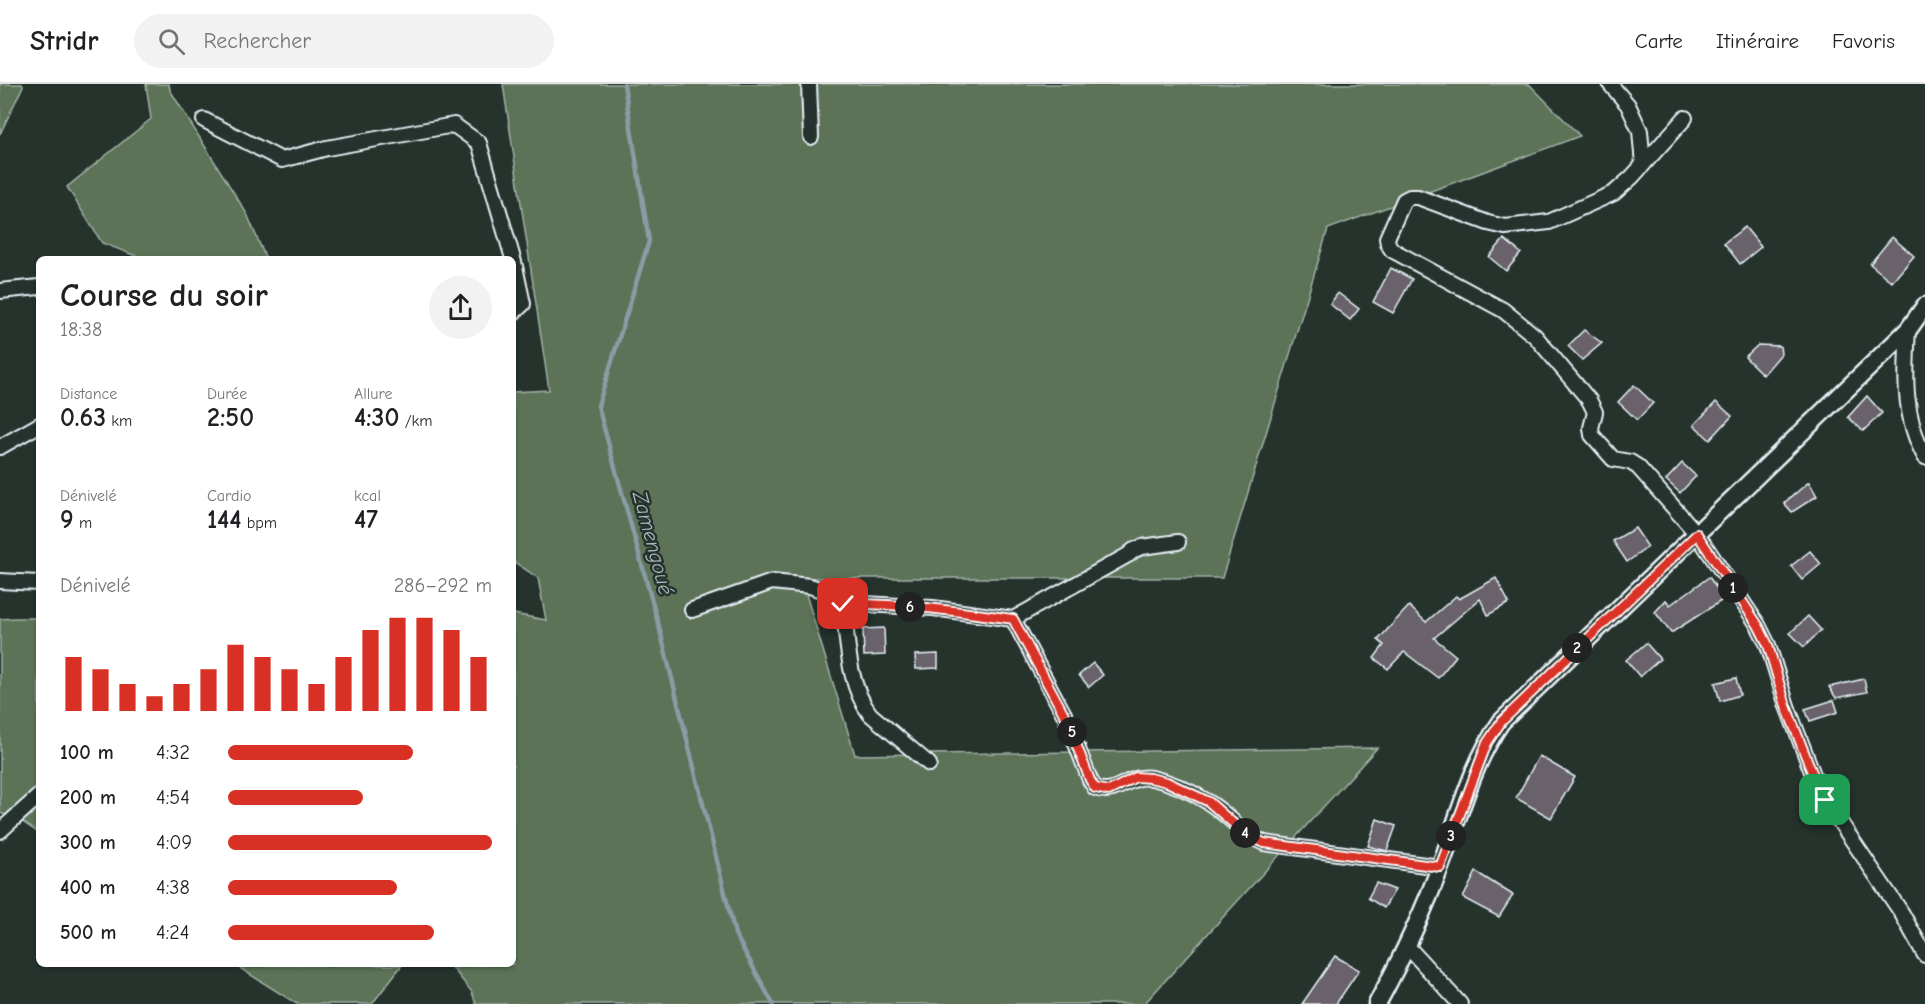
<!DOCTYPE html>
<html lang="fr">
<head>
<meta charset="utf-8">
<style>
	:root { --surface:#fff; --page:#f2f2f2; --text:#202124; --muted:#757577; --line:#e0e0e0; --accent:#d93025 }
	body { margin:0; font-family:"Comic Neue",sans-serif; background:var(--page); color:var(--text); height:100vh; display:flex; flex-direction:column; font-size:22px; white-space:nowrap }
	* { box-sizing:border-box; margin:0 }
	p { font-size:20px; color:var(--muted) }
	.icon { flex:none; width:33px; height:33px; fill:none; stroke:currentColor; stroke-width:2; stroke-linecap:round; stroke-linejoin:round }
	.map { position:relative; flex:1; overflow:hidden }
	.drawer { position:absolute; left:36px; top:172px; width:480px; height:711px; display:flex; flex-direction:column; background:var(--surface); border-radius:9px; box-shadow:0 2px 4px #0004 }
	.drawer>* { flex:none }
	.pin { position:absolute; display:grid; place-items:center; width:51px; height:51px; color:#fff; margin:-26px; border-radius:12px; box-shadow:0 3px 9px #0006 }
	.km { position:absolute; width:30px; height:30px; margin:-15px; border-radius:50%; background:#222; color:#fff; font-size:16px; line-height:30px; text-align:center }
	.round { display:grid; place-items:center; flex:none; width:63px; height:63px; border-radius:32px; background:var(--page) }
	.headline { display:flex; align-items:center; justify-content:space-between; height:102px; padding:0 24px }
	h1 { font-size:33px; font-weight:600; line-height:45px }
	.metrics { display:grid; grid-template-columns:repeat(3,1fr); gap:9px; height:102px; padding:6px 24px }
	.metrics div { display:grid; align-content:center }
	.metrics b { font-size:26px; font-weight:600 }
	.metrics small { font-size:16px; font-weight:400 }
	.metrics p { font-size:16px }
	.chart { height:168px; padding:12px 24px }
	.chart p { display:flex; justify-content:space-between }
	.chart svg { width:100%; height:108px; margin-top:6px; stroke:var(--accent); stroke-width:6 }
	ul { padding:0 24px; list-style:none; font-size:20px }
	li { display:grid; grid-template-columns:96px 72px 1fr; align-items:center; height:45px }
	li i { height:15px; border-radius:8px; background:var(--accent) }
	header { display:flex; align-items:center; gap:36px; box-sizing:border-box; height:84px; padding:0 30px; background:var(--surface); border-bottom:2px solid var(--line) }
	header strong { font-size:28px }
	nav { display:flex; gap:33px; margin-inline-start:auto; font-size:21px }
	.search { width:420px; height:54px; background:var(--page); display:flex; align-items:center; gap:15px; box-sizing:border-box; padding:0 21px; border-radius:33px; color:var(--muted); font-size:22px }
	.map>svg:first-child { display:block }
	.green { fill:#5b7358; stroke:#a2b2a8; stroke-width:1.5 }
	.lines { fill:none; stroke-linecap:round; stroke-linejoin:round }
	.stream { stroke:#889da5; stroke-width:4.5 }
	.building { fill:#69626b; stroke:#e8f1f8; stroke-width:1.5 }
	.minor-casing { stroke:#e8f1f8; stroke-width:18 }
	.tertiary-casing { stroke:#e8f1f8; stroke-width:21 }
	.minor { stroke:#26332d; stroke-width:14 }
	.tertiary { stroke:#26332d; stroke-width:16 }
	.route-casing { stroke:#fff; stroke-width:12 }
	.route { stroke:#d93025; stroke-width:8 }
	.labels { text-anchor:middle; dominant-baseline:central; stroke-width:5; stroke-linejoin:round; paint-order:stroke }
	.water-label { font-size:21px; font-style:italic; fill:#a8b9c0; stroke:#26332d }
</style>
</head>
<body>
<header>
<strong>Stridr</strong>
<div class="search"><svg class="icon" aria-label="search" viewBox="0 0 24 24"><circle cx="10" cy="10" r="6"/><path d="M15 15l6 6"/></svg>Rechercher</div>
<nav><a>Carte</a><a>Itinéraire</a><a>Favoris</a></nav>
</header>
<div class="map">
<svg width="1925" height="920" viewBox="0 0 1925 920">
	<rect width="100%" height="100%" fill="#26332d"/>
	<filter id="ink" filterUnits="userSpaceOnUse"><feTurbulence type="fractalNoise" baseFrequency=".0167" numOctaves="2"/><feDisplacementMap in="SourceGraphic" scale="12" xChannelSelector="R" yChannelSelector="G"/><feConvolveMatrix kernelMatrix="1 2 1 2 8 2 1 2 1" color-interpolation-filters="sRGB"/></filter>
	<g filter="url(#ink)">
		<g class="green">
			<path d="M0,0H22L23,2L0,50Z"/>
			<path d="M146,0H169L170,6L247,130L266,175H144L102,159L67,103L151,35Z"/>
			<path d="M503,0H1529L1580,52L1328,145L1222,494H801L855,671L1377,664L1144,920H476L472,908L450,881L513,880V530L546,536L538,494L513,477V308L549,306Z"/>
			<path d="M16,534H39V749L21,737L0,729V535Z"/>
			<path d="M235,881H402L372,920H297Z"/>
		</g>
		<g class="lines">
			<path class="stream" d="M624,0L649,157L598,322L660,546L735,850L773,920"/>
		</g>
		<g class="building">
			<path d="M1745,143L1761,163L1740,180L1724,159Z"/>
			<path d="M1892,153L1914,172L1892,198L1870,180Z"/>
			<path d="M1504,155L1521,169L1506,187L1489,173Z"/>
			<path d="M1391,184L1412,195L1393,229L1373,218Z"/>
			<path d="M1338,209L1359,225L1350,236L1330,220Z"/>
			<path d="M1584,246L1602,259L1582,276L1568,262Z"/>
			<path d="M1758,261L1780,262L1781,270L1763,291L1745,273Z"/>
			<path d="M1634,301L1653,319L1637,336L1618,318Z"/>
			<path d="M1867,312L1882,329L1863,347L1848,333Z"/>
			<path d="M1716,318L1732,332L1710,356L1694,341Z"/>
			<path d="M1682,379L1696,392L1680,409L1666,396Z"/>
			<path d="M1809,398L1817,412L1792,428L1784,419Z"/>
			<path d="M1635,444L1648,463L1627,478L1613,457Z"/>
			<path d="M1810,467L1821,480L1802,496L1791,482Z"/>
			<path d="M1709,493L1724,515L1671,549L1655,528L1666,516L1670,521Z"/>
			<path d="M1496,494L1509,519L1488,531L1480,515L1434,554L1456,572L1438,594L1404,568L1388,585L1374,574L1384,561L1378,556L1409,522L1426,538L1456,512L1459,515Z"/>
			<path d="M1808,532L1821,546L1804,563L1790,549Z"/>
			<path d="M884,544L885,571L864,572L863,545Z"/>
			<path d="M1646,559L1660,575L1640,593L1626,576Z"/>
			<path d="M938,570V584L916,585L915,571Z"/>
			<path d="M1093,579L1103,591L1089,603L1079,591Z"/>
			<path d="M1736,594L1740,611L1720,617L1715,599Z"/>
			<path d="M1864,595L1867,608L1836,614L1829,603Z"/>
			<path d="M1834,616L1838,628L1810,637L1805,625Z"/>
			<path d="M1539,672L1575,693L1551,734L1516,714Z"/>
			<path d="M1377,735L1396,742L1387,767L1368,762Z"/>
			<path d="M1476,788L1513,811L1499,833L1463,814Z"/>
			<path d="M1376,799L1395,806L1384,824L1368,814Z"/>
			<path d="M1335,872L1359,886L1336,920H1302Z"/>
		</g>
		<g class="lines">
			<defs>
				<g id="minor">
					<path d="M809,0L811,53"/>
					<path d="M1610,0L1628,21L1640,47L1643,81"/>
					<path d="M1685,34L1632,93L1614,109L1549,138L1505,143L1488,139L1418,113H1410L1404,116L1387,154L1388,160L1392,166L1503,226L1535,252L1589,316L1595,328L1591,344L1592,351L1613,375L1630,378L1638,383L1697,450L1758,541L1768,561L1787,622L1817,701L1825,716L1901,828L1925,871"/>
					<path d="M204,36L282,76L327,64L454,41L479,59L514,178L523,220L513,229"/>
					<path d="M0,207L39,203"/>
					<path d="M1908,246C1905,291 1903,333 1925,373"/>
					<path d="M0,363L39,341"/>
					<path d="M0,497L39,499"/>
					<path d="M843,520C848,557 847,599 870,630L929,680"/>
					<path d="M692,526L772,498L810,502L821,506L843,520H866L933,524L1013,535L1128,471L1134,466L1142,463L1178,458"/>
					<path d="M1013,535L1066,634L1090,696L1095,704C1117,713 1126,690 1152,694C1171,698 1192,708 1208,718C1229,731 1240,748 1264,759L1440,783"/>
					<path d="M0,747L39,712"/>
					<path d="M1407,862L1460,920"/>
				</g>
				<path id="tertiary" d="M1377,920C1402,874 1424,827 1442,778C1459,732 1473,678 1501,638L1908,246L1925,222"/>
			</defs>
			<use href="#minor" class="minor-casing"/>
			<use href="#tertiary" class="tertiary-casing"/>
			<use href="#minor" class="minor"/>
			<use href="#tertiary" class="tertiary"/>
		</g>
	</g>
	<g class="lines" filter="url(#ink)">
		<defs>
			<path id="route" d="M843,520C900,519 956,527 1013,535L1066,634L1090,696L1095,704L1109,707L1136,693L1150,694L1167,698L1209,718L1244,749L1264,759L1440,783L1487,659L1501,638L1697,450L1758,541L1768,561L1786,622L1817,701L1825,716"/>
		</defs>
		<use href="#route" class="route-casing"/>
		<use href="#route" class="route"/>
	</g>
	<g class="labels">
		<g class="water-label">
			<text transform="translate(653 459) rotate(75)">Zamengoué</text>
		</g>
	</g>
</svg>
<div class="pin" style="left:1825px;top:716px;background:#1e9e55"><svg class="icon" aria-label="arrive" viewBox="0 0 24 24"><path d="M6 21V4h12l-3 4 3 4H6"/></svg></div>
<div class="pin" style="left:843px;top:520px;background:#d93025"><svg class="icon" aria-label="check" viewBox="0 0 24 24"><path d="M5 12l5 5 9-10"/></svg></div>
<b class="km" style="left:1733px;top:504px">1</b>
<b class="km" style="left:1577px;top:564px">2</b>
<b class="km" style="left:1451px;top:752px">3</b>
<b class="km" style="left:1245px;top:749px">4</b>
<b class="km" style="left:1072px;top:648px">5</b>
<b class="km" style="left:910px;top:523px">6</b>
<section class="drawer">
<div class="headline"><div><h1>Course du soir</h1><p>18:38</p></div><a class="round"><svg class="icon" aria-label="share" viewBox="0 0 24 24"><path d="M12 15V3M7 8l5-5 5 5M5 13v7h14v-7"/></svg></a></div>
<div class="metrics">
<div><p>Distance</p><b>0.63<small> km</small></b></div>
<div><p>Durée</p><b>2:50</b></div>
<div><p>Allure</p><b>4:30<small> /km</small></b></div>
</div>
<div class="metrics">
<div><p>Dénivelé</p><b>9<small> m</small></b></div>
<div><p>Cardio</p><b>144<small> bpm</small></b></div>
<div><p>kcal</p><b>47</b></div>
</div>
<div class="chart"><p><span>Dénivelé</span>286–292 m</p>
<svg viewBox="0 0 160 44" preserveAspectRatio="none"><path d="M5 44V22M15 44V27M25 44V33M35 44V38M45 44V33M55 44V27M65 44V17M75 44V22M85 44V27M95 44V33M105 44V22M115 44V11M125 44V6M135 44V6M145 44V11M155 44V22"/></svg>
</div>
<ul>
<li><b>100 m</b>4:32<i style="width:70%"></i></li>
<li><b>200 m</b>4:54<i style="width:51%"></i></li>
<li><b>300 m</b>4:09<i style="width:100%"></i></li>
<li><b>400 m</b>4:38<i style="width:64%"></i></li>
<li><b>500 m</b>4:24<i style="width:78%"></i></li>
</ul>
</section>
</div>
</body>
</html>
